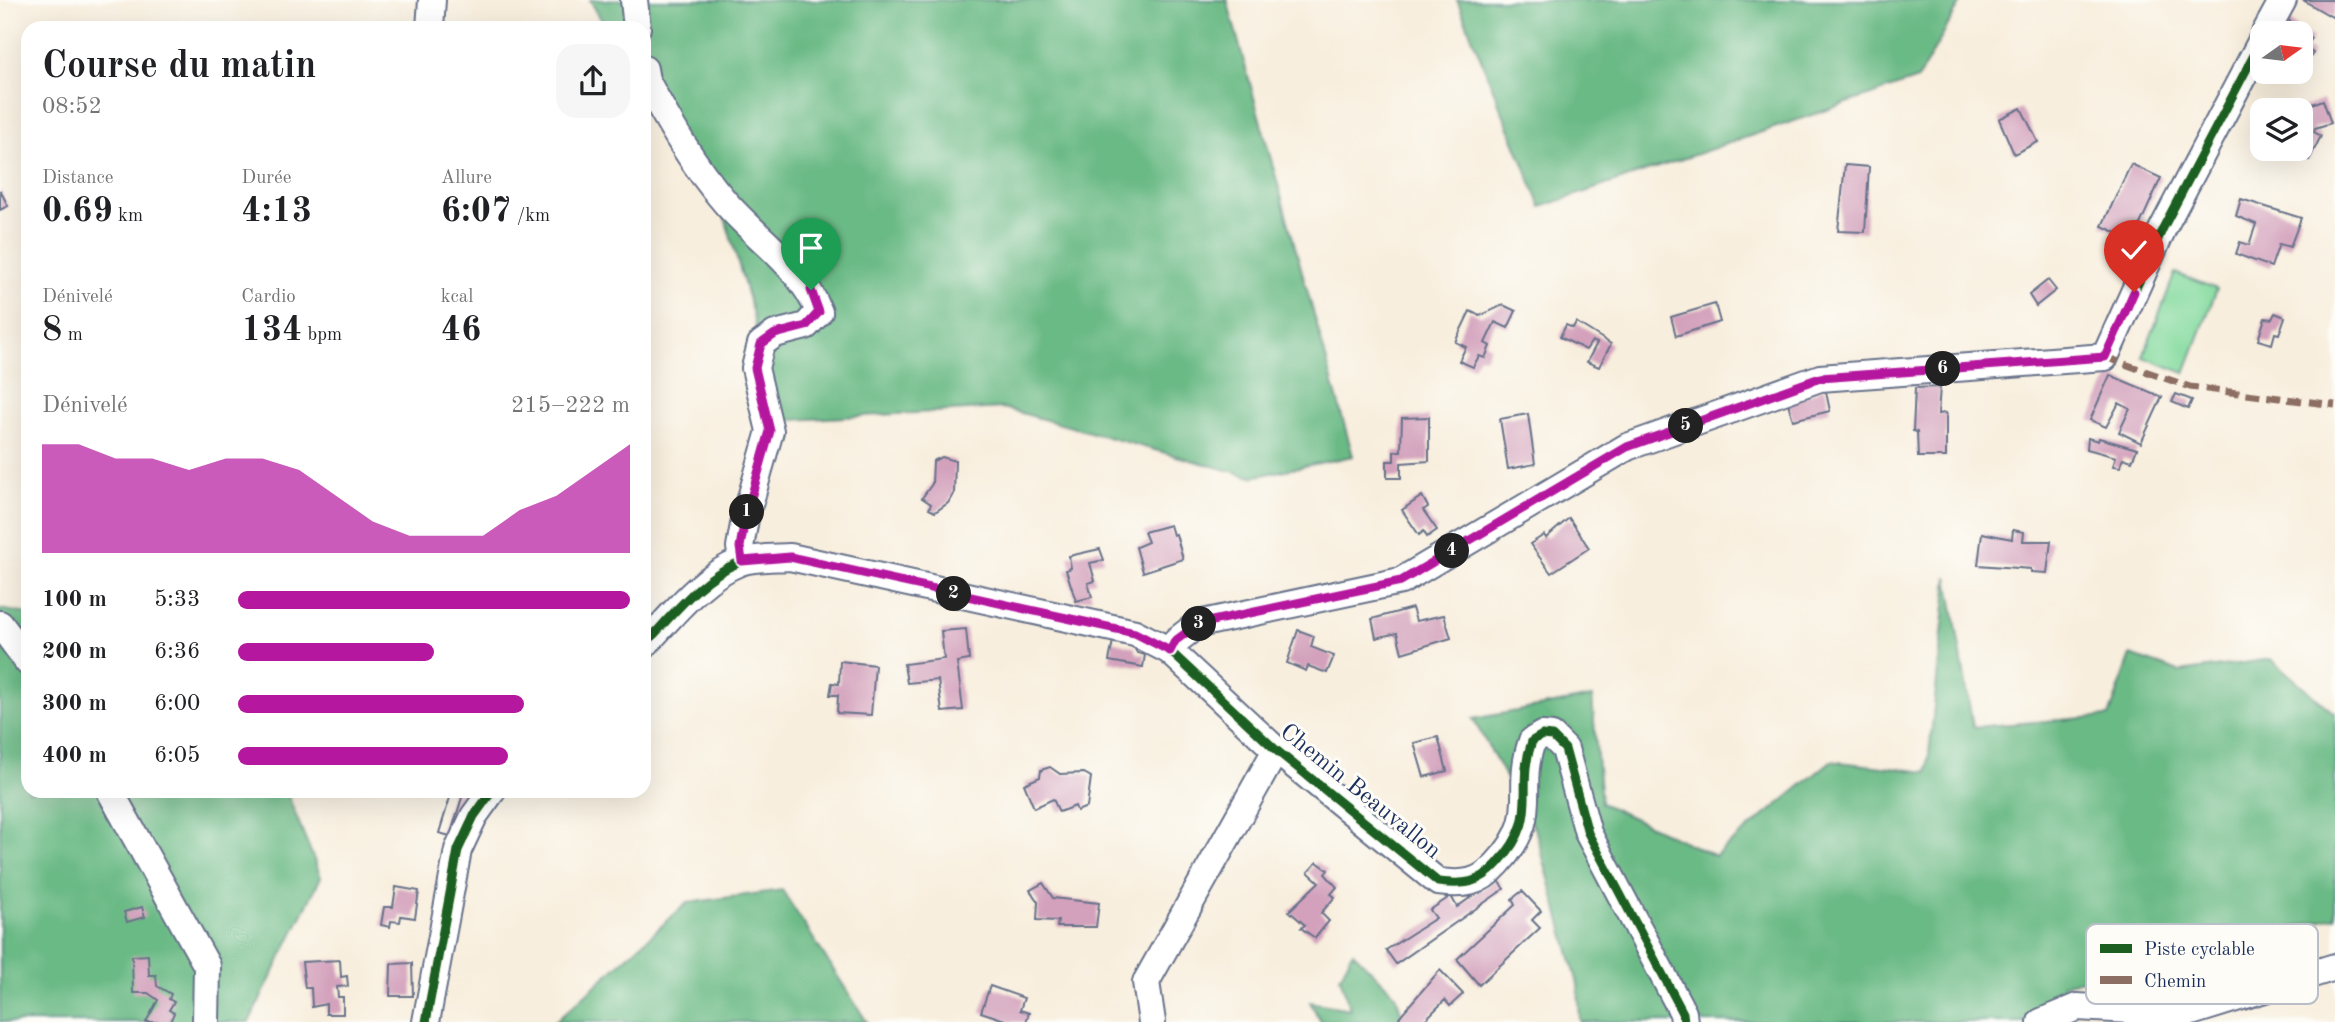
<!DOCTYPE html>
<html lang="fr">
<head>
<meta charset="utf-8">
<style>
	:root { --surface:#fff; --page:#f6f6f6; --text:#202124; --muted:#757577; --accent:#b5179e }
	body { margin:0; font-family:"Old Standard TT",serif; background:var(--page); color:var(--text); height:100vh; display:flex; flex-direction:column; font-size:26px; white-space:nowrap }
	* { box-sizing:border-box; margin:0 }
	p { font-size:23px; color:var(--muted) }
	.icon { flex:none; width:38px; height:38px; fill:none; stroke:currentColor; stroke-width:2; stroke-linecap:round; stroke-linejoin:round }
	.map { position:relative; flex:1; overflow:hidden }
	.drawer { position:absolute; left:21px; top:21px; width:630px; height:777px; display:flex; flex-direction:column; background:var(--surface); border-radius:21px; box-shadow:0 7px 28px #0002 }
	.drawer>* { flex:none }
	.needle { width:46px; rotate:76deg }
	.controls { position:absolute; left:2250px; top:21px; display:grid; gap:14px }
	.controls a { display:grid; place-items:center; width:63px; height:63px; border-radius:14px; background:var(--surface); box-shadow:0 7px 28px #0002; font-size:35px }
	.pin { position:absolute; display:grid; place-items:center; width:60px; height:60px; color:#fff; margin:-72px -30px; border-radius:50% 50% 50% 0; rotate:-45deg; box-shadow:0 0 7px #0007 }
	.pin .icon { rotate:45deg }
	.km { position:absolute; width:35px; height:35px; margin:-18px; border-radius:50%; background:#222; color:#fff; font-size:19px; line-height:35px; text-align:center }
	.round { display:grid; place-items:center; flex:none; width:74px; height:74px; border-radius:21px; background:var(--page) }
	.summary { display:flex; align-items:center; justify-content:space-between; height:119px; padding:0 21px }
	h1 { font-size:38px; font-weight:700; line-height:52px }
	.figures { display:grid; grid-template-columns:repeat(3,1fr); gap:10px; height:119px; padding:7px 21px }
	.figures div { display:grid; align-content:center }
	.figures b { font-size:35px; font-weight:700 }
	.figures small { font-size:19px; font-weight:400 }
	.figures p { font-size:19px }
	.chart { height:196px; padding:14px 21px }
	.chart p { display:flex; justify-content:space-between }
	.chart svg { width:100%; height:126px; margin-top:7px; fill:var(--accent); opacity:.7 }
	ul { padding:0 21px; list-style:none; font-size:23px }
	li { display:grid; grid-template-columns:112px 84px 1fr; align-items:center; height:52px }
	li i { height:18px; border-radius:9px; background:var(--accent) }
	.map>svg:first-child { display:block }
	.green { fill:#84da9e; stroke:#50847e; stroke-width:2 }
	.forest { fill:#6bba85; stroke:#437472; stroke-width:2 }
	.building { fill:#d3a1bc }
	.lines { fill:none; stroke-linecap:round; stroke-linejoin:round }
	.minor-casing { stroke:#68728a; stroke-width:30 }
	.minor { stroke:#fff; stroke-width:26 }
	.quiet { stroke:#8d6e63; stroke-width:7; stroke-dasharray:14 7; stroke-linecap:butt }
	.cycleway-casing { stroke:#fdfcf7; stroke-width:13 }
	.cycleway { stroke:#1b5e20; stroke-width:9 }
	.route-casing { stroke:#fff; stroke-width:14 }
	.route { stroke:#b5179e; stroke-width:9 }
	.labels { text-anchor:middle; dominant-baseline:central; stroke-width:6; stroke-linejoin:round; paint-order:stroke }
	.street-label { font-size:24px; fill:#1b2f5e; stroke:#fdfcf7 }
	.key { fill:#fdfcf7; stroke:#b9bec9; stroke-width:2 }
	.key-label { font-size:19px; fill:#1b2f5e }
</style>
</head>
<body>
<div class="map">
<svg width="2335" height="1022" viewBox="0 0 2335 1022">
	<rect width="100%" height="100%" fill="#fdfcf7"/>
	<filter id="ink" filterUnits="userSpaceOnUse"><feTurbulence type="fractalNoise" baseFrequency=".0143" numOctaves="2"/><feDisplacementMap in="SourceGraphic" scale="14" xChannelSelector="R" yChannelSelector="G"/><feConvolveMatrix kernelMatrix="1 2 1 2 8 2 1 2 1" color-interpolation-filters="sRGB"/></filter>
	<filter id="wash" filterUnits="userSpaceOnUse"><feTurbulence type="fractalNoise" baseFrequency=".00686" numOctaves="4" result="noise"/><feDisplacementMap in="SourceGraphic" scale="28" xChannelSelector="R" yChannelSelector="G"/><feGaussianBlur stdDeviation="1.57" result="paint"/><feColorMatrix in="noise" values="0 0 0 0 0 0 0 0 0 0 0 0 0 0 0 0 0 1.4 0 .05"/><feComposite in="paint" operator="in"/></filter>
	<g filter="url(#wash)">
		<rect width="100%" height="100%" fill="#f8eedd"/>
		<path class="green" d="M2175,273L2217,289L2185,373L2143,357Z"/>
		<g class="forest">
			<path d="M590,0H1227L1353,456L1252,477L1003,408L775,421L752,311L719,197L644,93V28H606Z"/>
			<path d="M1457,0H1962L1918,79L1541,207Z"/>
			<path d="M1948,577L1973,727L2109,716L2131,655L2179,672L2271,659L2335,714V917L2063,984V1022H1580L1578,984L1536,832L1473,719L1592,697L1601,803L1715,856L1831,761L1927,772Z"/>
			<path d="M0,609L28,614V791H286L321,877L249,1022H0Z"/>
			<path d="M782,890L867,1022H555L687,903Z"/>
			<path d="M1353,952L1396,995L1404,1022H1321L1310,1002L1350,1009L1340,977Z"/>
		</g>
		<g id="blocks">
			<g class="building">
				<path d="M2303,0H2335V13L2332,17Z"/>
				<path d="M2283,16L2312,38L2306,48L2313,53L2308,61L2301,57V33H2275Z"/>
				<path d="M2323,100L2331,123L2315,128L2314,132L2321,136L2309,160L2282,149H2301V110H2296Z"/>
				<path d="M2021,108L2038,142L2014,154L1999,119Z"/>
				<path d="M2131,164L2161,178L2133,240L2102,226Z"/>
				<path d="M1845,165L1869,167L1865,232L1838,231Z"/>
				<path d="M0,190L8,206L0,210Z"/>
				<path d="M2241,199L2301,218L2290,247L2279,244L2271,267L2236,254L2240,242L2249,245L2256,224L2236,216Z"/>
				<path d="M2048,280L2056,290L2036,306L2029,295Z"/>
				<path d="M1715,304L1720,322L1676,336L1671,317Z"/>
				<path d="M1503,305L1516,311L1508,328L1495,322L1485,343L1490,346L1485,358L1479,356L1473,367L1459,361L1466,347L1455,342L1470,311L1480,316Z"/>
				<path d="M2275,313L2285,317L2279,334L2275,333L2272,344L2258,340L2265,318L2272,319Z"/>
				<path d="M1576,322L1611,344L1599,367L1587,362L1597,343L1592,341L1586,350L1560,337L1566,325L1573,328Z"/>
				<path d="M2110,375L2162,397L2141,443L2119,432L2130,409L2119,403L2106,427L2090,420Z"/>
				<path d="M1825,387L1830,411L1793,420L1788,403Z"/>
				<path d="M1940,387L1938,414L1946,413V457H1918L1917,432L1913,431L1915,388Z"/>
				<path d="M2176,394L2192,400L2188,409L2172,402Z"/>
				<path d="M1528,414L1535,464L1508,469L1500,419Z"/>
				<path d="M1429,417V461L1401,463V478H1387V461H1394V451H1401L1402,418Z"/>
				<path d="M2088,438L2098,441L2099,438L2137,449L2132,461L2123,458L2120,467L2113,466L2116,457L2087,449Z"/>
				<path d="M942,457L955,461L954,493L948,503L935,512L929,509L931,504L922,498L932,484L933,461Z"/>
				<path d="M1422,496L1428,507L1423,510L1437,530L1427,537L1424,531L1419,535L1402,510Z"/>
				<path d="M1569,518L1589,548L1551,573L1530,544L1544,535L1546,538Z"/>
				<path d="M1170,525L1173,535L1176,534L1183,559L1143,572L1136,547L1148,542L1144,532Z"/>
				<path d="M2013,530L2024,532L2023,541H2051L2047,573L2031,572V569L1978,565L1982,533L2012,539Z"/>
				<path d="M1100,549L1104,560L1090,563L1095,581L1088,583L1092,597L1076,601L1066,570L1071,568L1069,556Z"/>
				<path d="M1412,608L1416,621L1444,615L1451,638L1402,653L1397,633L1376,638L1372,619Z"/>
				<path d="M966,629L969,660L957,662L963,710L942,712L938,680L907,683L904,664L944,659L941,631Z"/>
				<path d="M1298,630L1314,636L1311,647L1334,656L1327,673L1308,666L1306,671L1287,663Z"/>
				<path d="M1113,641L1134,647L1137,653L1145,655L1143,667L1109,661Z"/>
				<path d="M840,661L875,665L871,715L837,713L838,695H830L832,683L839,684Z"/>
				<path d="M1438,737L1447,771L1424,777L1414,743Z"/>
				<path d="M1050,767L1060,774L1084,773L1091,777L1087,807L1077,811L1075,806L1059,812L1053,799L1034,808L1024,784L1040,777L1041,770Z"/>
				<path d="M452,791H464L450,836L439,833Z"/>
				<path d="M1317,862L1328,870L1325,874L1337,887L1331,894L1335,897L1321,913L1329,921L1315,938L1301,928L1305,925L1289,911L1319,882L1308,872Z"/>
				<path d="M1498,878L1504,889L1396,964L1386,950L1436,918L1430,910L1451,896L1457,907Z"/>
				<path d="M1043,883L1053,898L1099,903L1096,927H1057L1058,921L1037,920L1038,902L1030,890Z"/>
				<path d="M396,887L419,891L415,918L401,916L400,922L391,921L390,927L381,925L384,907H393Z"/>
				<path d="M1522,891L1541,911L1532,920L1540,928L1479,985L1457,959L1515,905L1512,899Z"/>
				<path d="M142,907L145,917L127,922L124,912Z"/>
				<path d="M148,955L149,975H156L157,986L171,994L169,999L174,1002L169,1010L174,1013L170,1022H146L158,1000L148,993H133L132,956Z"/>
				<path d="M340,960L341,977L347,976L348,986L337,987L338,997H343V1014H326V1004L312,1007L311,988H305L302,962Z"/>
				<path d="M412,963L413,996H390L391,964Z"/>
				<path d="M1440,970L1463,994L1450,1006L1445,1000L1423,1022H1403L1399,1017Z"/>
				<path d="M990,986L1024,998L1020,1010L1029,1013L1026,1022H1011L981,1012Z"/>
			</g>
		</g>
	</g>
	<g filter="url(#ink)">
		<use href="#blocks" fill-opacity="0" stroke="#68728a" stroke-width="2"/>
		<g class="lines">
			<defs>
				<g id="minor">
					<path d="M634,0L637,28"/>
					<path d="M430,28L432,0"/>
					<path d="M2265,33L2283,0"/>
					<path d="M644,69L646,80C669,123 693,165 725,202C756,238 802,267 819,312L806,326L775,334L761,344L755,368L770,431L745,519L740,547L742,561"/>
					<path d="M0,624L28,662"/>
					<path d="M644,645C672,616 701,577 740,562C754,557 775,558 790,557L1135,633L1170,651L1276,750L1438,882C1464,885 1479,884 1497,864C1543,815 1514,792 1532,741L1542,735L1552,736L1565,749L1588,833L1683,1013L1684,1022"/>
					<path d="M1170,651L1176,641L1198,624L1401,581L1627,447L1820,378L2105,357L2163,228L2263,38"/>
					<path d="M110,791L207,966L206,1022"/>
					<path d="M426,1022L458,850L474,816L492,791"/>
					<path d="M1152,1022L1146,982L1276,750"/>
					<path d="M2041,1022L2077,1007L2188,1013L2335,967"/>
				</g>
			</defs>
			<use href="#minor" class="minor-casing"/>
			<use href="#minor" class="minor"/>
			<path class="quiet" d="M2105,357L2190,387L2335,405"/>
			<defs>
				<g id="cycleway">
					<path d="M644,645C672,616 701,577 740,562C754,557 775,558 790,557L1135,633L1170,651L1276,750L1438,882C1464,885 1479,884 1497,864C1543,815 1514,792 1532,741L1542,735L1552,736L1565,749L1588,833L1683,1013L1684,1022"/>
					<path d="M1170,651L1176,641L1198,624L1401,581L1627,447L1820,378L2105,357L2163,228L2263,38"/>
					<path d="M426,1022L458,850L474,816L492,791"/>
				</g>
			</defs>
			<use href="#cycleway" class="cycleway-casing"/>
			<use href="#cycleway" class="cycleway"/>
		</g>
	</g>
	<g class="lines" filter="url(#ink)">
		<defs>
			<path id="route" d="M811,290L819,312L806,326L775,334L761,344L755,368L770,431L745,519L740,547L742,561L790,557L1135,633L1170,651L1175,641L1198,624L1401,581L1627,447L1820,378L2105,357L2134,292"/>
		</defs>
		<use href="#route" class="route-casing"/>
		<use href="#route" class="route"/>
	</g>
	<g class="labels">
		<g class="street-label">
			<text transform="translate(1360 792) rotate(39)">Chemin Beauvallon</text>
		</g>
	</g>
	<rect x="2086" y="924" width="232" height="80" rx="10" class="key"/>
	<rect x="2100" y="944" width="32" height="9" fill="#1b5e20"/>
	<rect x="2100" y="976" width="32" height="8" fill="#8d6e63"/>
	<g class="key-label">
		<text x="2144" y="955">Piste cyclable</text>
		<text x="2144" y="987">Chemin</text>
	</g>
</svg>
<div class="controls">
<a><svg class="needle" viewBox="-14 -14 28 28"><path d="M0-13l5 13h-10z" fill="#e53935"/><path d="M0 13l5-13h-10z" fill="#757577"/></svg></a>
<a><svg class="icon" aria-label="layers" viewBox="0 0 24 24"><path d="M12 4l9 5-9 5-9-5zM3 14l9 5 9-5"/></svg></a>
</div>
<div class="pin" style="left:811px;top:290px;background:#1e9e55"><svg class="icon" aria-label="arrive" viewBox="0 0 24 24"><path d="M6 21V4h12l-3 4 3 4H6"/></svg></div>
<div class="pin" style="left:2134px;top:292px;background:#d93025"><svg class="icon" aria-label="check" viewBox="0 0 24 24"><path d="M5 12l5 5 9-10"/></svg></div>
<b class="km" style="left:747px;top:512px">1</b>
<b class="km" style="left:954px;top:594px">2</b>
<b class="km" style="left:1199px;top:624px">3</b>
<b class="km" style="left:1452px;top:551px">4</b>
<b class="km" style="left:1686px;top:426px">5</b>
<b class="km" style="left:1943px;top:369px">6</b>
<section class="drawer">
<div class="summary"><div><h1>Course du matin</h1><p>08:52</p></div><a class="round"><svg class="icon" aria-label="share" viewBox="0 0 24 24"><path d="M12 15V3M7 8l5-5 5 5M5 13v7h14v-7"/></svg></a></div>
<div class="figures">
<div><p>Distance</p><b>0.69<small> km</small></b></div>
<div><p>Durée</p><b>4:13</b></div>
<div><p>Allure</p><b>6:07<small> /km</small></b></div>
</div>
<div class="figures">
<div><p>Dénivelé</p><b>8<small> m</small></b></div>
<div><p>Cardio</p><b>134<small> bpm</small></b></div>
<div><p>kcal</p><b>46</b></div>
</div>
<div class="chart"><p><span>Dénivelé</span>215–222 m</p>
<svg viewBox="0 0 160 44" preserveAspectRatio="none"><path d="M0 44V6L10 6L20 11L30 11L40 15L50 11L60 11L70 15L80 24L90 33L100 38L110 38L120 38L130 29L140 24L150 15L160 6V44z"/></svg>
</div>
<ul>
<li><b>100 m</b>5:33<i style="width:100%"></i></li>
<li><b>200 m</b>6:36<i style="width:50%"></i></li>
<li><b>300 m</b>6:00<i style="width:73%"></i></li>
<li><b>400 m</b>6:05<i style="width:69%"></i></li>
</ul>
</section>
</div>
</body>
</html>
